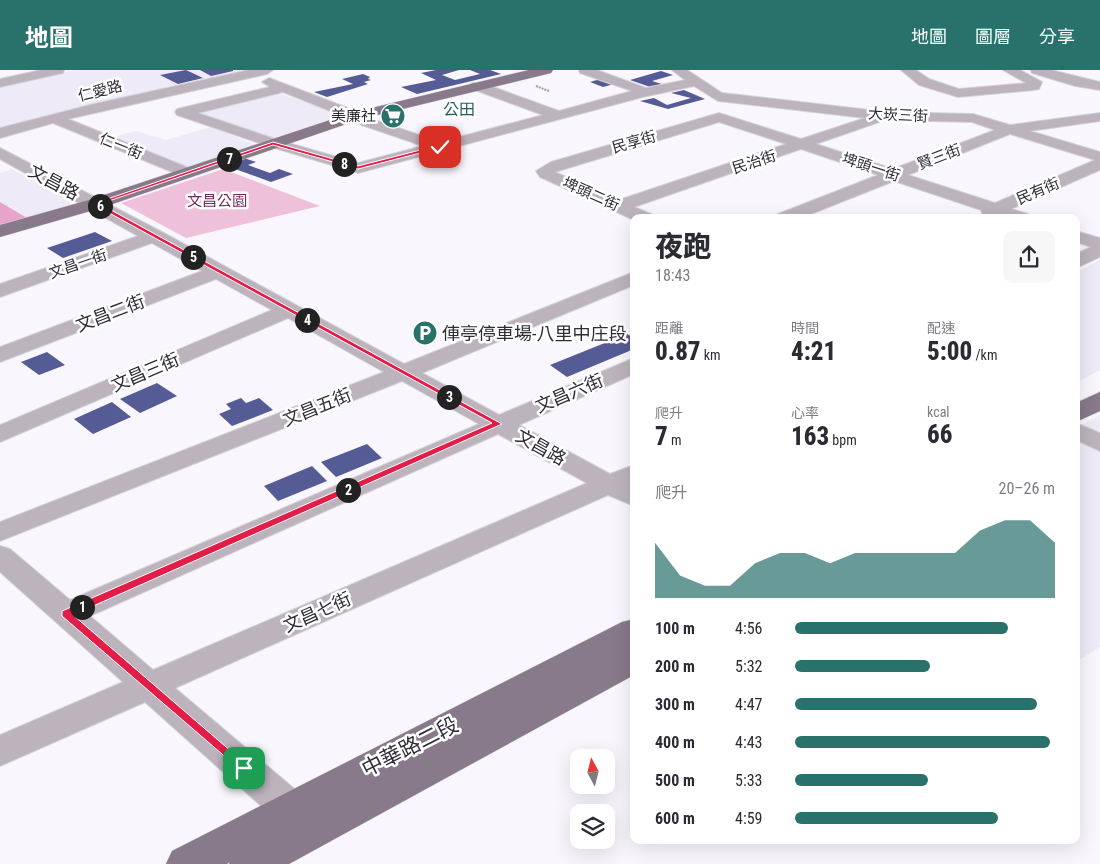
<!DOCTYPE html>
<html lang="zh-TW">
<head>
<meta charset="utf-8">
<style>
	:root { --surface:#fff; --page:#f7f7f7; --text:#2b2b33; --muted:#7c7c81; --accent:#29726c }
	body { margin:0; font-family:"Roboto Condensed","Noto Sans TC",sans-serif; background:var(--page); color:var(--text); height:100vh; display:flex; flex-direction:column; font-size:19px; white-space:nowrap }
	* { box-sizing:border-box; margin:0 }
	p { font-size:16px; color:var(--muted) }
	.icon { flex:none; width:28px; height:28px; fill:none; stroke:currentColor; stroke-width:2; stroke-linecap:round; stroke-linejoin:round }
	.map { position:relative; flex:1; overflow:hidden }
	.drawer { position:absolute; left:630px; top:144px; width:450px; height:630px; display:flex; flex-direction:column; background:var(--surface); border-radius:10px; box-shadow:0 5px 20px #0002 }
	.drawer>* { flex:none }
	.needle { width:32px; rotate:353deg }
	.controls { position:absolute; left:570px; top:679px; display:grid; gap:10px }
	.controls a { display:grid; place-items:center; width:45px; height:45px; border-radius:10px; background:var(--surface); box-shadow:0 5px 20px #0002; font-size:25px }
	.pin { position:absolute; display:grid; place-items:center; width:42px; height:42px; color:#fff; margin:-21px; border-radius:10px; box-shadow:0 2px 8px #0006 }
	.km { position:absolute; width:25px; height:25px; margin:-12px; border-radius:50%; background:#222; color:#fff; font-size:14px; line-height:25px; text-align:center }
	.round { display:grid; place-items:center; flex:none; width:52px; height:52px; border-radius:10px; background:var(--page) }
	.overview { display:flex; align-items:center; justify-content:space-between; height:85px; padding:0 25px }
	h1 { font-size:28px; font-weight:800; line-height:38px }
	.figures { display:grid; grid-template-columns:repeat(3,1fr); gap:8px; height:85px; padding:5px 25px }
	.figures div { display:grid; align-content:center }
	.figures b { font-size:25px; font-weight:800 }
	.figures small { font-size:14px; font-weight:400 }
	.figures p { font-size:14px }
	.chart { height:140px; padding:10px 25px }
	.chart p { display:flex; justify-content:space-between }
	.chart svg { width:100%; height:90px; margin-top:5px; fill:var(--accent); opacity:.7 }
	ul { padding:0 25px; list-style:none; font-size:16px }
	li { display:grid; grid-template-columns:80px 60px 1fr; align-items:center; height:38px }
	li i { height:12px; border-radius:6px; background:var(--accent) }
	header { display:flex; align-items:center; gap:30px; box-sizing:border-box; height:70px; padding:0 25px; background:var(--accent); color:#fff }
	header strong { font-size:24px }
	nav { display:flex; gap:28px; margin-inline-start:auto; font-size:18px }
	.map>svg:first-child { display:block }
	.built { fill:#eeeaf7 }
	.green { fill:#efc0da }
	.forest { fill:#e6a4c9 }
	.building { fill:#555b94 }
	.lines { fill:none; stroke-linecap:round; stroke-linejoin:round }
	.minor-casing { stroke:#d5d2d9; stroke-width:2 }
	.major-casing { stroke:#d5d2d9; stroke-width:1 }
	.path { stroke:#9d9aa2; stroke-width:2; stroke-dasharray:2 1; stroke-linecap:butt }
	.minor { fill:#bcb3bd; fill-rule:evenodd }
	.major { fill:#88798b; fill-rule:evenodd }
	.route { fill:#e11d48; stroke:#fff }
	.labels { text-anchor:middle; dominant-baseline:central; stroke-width:5; stroke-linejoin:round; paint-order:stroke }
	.far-street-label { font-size:15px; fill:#2f2c36; stroke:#fff }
	.far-poi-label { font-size:15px; fill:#2f2c36; stroke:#fff; text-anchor:end }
	.far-park-label { font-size:15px; fill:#742959; stroke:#fff }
	.far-quarter-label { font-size:16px; fill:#26605b; stroke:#fff }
	.street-label { font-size:18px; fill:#2f2c36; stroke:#fff }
	.poi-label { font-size:18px; fill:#2f2c36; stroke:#fff; text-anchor:start }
	.near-street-label { font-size:21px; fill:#2f2c36; stroke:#fff }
</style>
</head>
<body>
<header>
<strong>地圖</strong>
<nav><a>地圖</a><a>圖層</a><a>分享</a></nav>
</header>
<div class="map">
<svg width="1100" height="794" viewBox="0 0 1100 794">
	<rect width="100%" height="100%" fill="#f9f7fd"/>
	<g class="built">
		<path d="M75,0H259L0,60V17Z"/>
		<path d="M278,23L339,44V46L270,69L193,43Z"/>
		<path d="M211,57L258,76L190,98H182L107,69L136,61L166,70Z"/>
		<path d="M12,99L70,131V135L27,148L0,132V103Z"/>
		<path d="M1100,190V300L1076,313V203Z"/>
		<path d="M1100,345V577L1076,592V358Z"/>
	</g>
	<path class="green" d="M223,99L320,136L186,168L121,133Z"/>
	<path class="forest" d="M0,132L27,148L0,156Z"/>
	<g class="building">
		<path d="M186,0L203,8L178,14L160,5Z"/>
		<path d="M200,0H233V1L211,6Z"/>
		<path d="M436,0H459L442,5L455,10L480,4L470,0H490L501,4L417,24L401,17L436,10L421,3Z"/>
		<path d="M661,1L673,5L652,11L668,16L656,19L630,10Z"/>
		<path d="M363,4L370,7L368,9L371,10L364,12L368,14L327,27L314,22L353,14L342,9Z"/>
		<path d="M604,8L618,13L603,17L590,12Z"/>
		<path d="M684,20L705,29L668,39L640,31L654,28L667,35L691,28L671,23Z"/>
		<path d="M244,88L256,92L248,95L270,103L279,99L293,104L271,112L224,95Z"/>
		<path d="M95,162L112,171L63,188L47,178Z"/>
		<path d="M627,264L634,268V279L567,307L550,295Z"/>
		<path d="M47,282L65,295L39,305L21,292Z"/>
		<path d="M157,313L177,326L140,343L120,329Z"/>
		<path d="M241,328L246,333L259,328L273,340L232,356L219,344L231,339L226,334Z"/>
		<path d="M112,332L131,347L93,364L74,349Z"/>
		<path d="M367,374L382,388L336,407L321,392Z"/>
		<path d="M312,396L327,411L278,431L264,416Z"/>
	</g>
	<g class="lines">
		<defs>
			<g id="minor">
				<path d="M41,0H64L63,3L0,17V9Z"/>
				<path d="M249,0H273L267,4L68,49L194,100L196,103L194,106H182L53,53L0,68V58L94,34Z"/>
				<path d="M579,0H597L646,18L685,10L672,0H687L722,23L887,42L973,44L1010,55L1100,43V51L1030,61L1100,82V100L1011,139L1028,144L1031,148L983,146L981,140L894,111L801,148H775L778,144L878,105L801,79L634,137L651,144L654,148H634V150L540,107L536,101L551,92L719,43L801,69L865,48L718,31L694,16L643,27L358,103L268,76L177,45L175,42L177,39L270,17L262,12L269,8L361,43L363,46L440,72L543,45L472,19L470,16L472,13H482L559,41L632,21L580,3ZM283,22L345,47L347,50L423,76L358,93L278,70L198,43ZM885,50L972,52L995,60L893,99L816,74ZM719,52L786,74L619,130L555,102ZM1010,64L1095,90L995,133L908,105Z"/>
				<path d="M901,0H916L929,9L959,19L1026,13L1003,0H1020L1042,12L1039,19L1034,20L958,27L919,15Z"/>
				<path d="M1031,0H1051L1100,12V20L1075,16L1032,3Z"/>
				<path d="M0,78L162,162L404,294L634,202V215L422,303L499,345L634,288V304L519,355L610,404L634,395V413L630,415L634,417V436L608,425L175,618L304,727L310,739L304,751L291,755L278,751L145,632L0,696V665L123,612L0,502V476L10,479L70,530L479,354L402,311L0,471V452L384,302L288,248L0,372V355L272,240L216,209L0,292V277L202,201L152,173L0,227V214L138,166L0,89ZM498,364L587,413L153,600L90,546Z"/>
				<path d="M1076,161L1100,168V187L1076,198V184L1091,177L1076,172Z"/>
				<path d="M1076,353L1100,363V381L1076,370Z"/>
			</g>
			<g id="major">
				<path d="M529,0H553L551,3L361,49L101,138L0,167V155L89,130L351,43Z"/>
				<path d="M1100,322V341L1076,352V333Z"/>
				<path d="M634,549V605L289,794H229L230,792L227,794H166L172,781L622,552Z"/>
			</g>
		</defs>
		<use href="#minor" class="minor-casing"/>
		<use href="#major" class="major-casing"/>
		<path class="path" d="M536,16L549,21"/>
		<use href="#minor" class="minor"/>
		<use href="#major" class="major"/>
	</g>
	<path class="route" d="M273,72L358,96L440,75L443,77L358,99L273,75L100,134L502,354L73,545L247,695L249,698L244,703L62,546V541L492,353L93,134Z"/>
	<defs>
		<symbol id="supermarket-disc" viewBox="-11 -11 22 22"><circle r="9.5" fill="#29726c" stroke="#fff"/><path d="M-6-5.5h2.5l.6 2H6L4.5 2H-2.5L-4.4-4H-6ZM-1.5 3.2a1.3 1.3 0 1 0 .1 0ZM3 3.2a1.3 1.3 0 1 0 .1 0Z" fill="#fff"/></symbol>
		<symbol id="parking-disc" viewBox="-11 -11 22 22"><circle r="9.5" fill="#29726c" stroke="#fff"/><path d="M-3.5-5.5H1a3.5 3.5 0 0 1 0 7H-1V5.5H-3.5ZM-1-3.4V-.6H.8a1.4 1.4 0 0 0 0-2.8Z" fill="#fff"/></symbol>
	</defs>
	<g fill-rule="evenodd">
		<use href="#supermarket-disc" x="379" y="32" width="28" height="28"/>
		<use href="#parking-disc" x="411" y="249" width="28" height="28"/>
	</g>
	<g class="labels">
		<g class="far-street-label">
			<text transform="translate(100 21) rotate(-14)">仁愛路</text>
			<text transform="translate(898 45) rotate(3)">大崁三街</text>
			<text transform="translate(634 72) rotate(-16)">民享街</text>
			<text transform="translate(121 76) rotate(22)">仁一街</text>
			<text transform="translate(939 87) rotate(-21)">賢三街</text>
			<text transform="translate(754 92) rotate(-18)">民治街</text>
			<text transform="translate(871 97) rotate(18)">埤頭一街</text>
			<text transform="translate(1038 121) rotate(-23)">民有街</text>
			<text transform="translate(591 124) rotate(24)">埤頭二街</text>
			<text transform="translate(78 194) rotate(-19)">文昌一街</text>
		</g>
		<g class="far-poi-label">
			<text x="376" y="46">美廉社</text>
		</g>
		<g class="far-park-label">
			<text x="217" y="131">文昌公園</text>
		</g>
		<g class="far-quarter-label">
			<text x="459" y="39">公田</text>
		</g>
		<g class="street-label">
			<text transform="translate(54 112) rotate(28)">文昌路</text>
			<text transform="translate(110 243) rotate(-21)">文昌二街</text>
			<text transform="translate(145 302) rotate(-23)">文昌三街</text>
			<text transform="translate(569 323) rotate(-23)">文昌六街</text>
			<text transform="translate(317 337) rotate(-22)">文昌五街</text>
			<text transform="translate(541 377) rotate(29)">文昌路</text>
			<text transform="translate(317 542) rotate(-24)">文昌七街</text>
		</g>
		<g class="poi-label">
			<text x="442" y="263">俥亭停車場-八里中庄段</text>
		</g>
		<g class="near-street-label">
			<text transform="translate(410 677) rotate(-27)">中華路二段</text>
		</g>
	</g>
</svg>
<div class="controls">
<a><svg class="needle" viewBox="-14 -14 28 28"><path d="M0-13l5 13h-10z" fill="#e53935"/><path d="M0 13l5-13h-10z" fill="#7c7c81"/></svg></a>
<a><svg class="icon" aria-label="layers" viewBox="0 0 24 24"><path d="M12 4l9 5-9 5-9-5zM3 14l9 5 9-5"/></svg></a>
</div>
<div class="pin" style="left:244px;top:698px;background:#1e9e55"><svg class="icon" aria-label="arrive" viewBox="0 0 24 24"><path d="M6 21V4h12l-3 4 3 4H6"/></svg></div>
<div class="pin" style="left:440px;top:77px;background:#d93025"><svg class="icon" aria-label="check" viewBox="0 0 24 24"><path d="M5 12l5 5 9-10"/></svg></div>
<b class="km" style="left:82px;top:537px">1</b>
<b class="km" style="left:348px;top:420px">2</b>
<b class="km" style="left:449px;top:327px">3</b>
<b class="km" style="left:307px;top:250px">4</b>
<b class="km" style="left:193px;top:187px">5</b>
<b class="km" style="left:100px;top:136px">6</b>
<b class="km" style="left:229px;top:89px">7</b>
<b class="km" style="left:344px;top:94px">8</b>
<section class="drawer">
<div class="overview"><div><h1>夜跑</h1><p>18:43</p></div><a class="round"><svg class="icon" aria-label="share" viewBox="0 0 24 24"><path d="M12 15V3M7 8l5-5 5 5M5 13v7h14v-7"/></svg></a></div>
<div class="figures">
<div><p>距離</p><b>0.87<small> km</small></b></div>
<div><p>時間</p><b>4:21</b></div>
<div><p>配速</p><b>5:00<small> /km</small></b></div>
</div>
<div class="figures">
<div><p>爬升</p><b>7<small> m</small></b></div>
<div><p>心率</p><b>163<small> bpm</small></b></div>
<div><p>kcal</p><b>66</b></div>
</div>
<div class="chart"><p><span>爬升</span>20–26 m</p>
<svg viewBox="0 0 160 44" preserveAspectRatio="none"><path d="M0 44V17L10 33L20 38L30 38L40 27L50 22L60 22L70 27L80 22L90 22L100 22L110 22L120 22L130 11L140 6L150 6L160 17V44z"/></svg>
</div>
<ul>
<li><b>100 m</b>4:56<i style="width:82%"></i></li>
<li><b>200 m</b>5:32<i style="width:52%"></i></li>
<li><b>300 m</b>4:47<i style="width:93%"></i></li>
<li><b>400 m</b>4:43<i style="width:98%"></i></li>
<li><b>500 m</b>5:33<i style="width:51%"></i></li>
<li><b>600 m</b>4:59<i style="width:78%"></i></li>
</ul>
</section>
</div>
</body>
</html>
